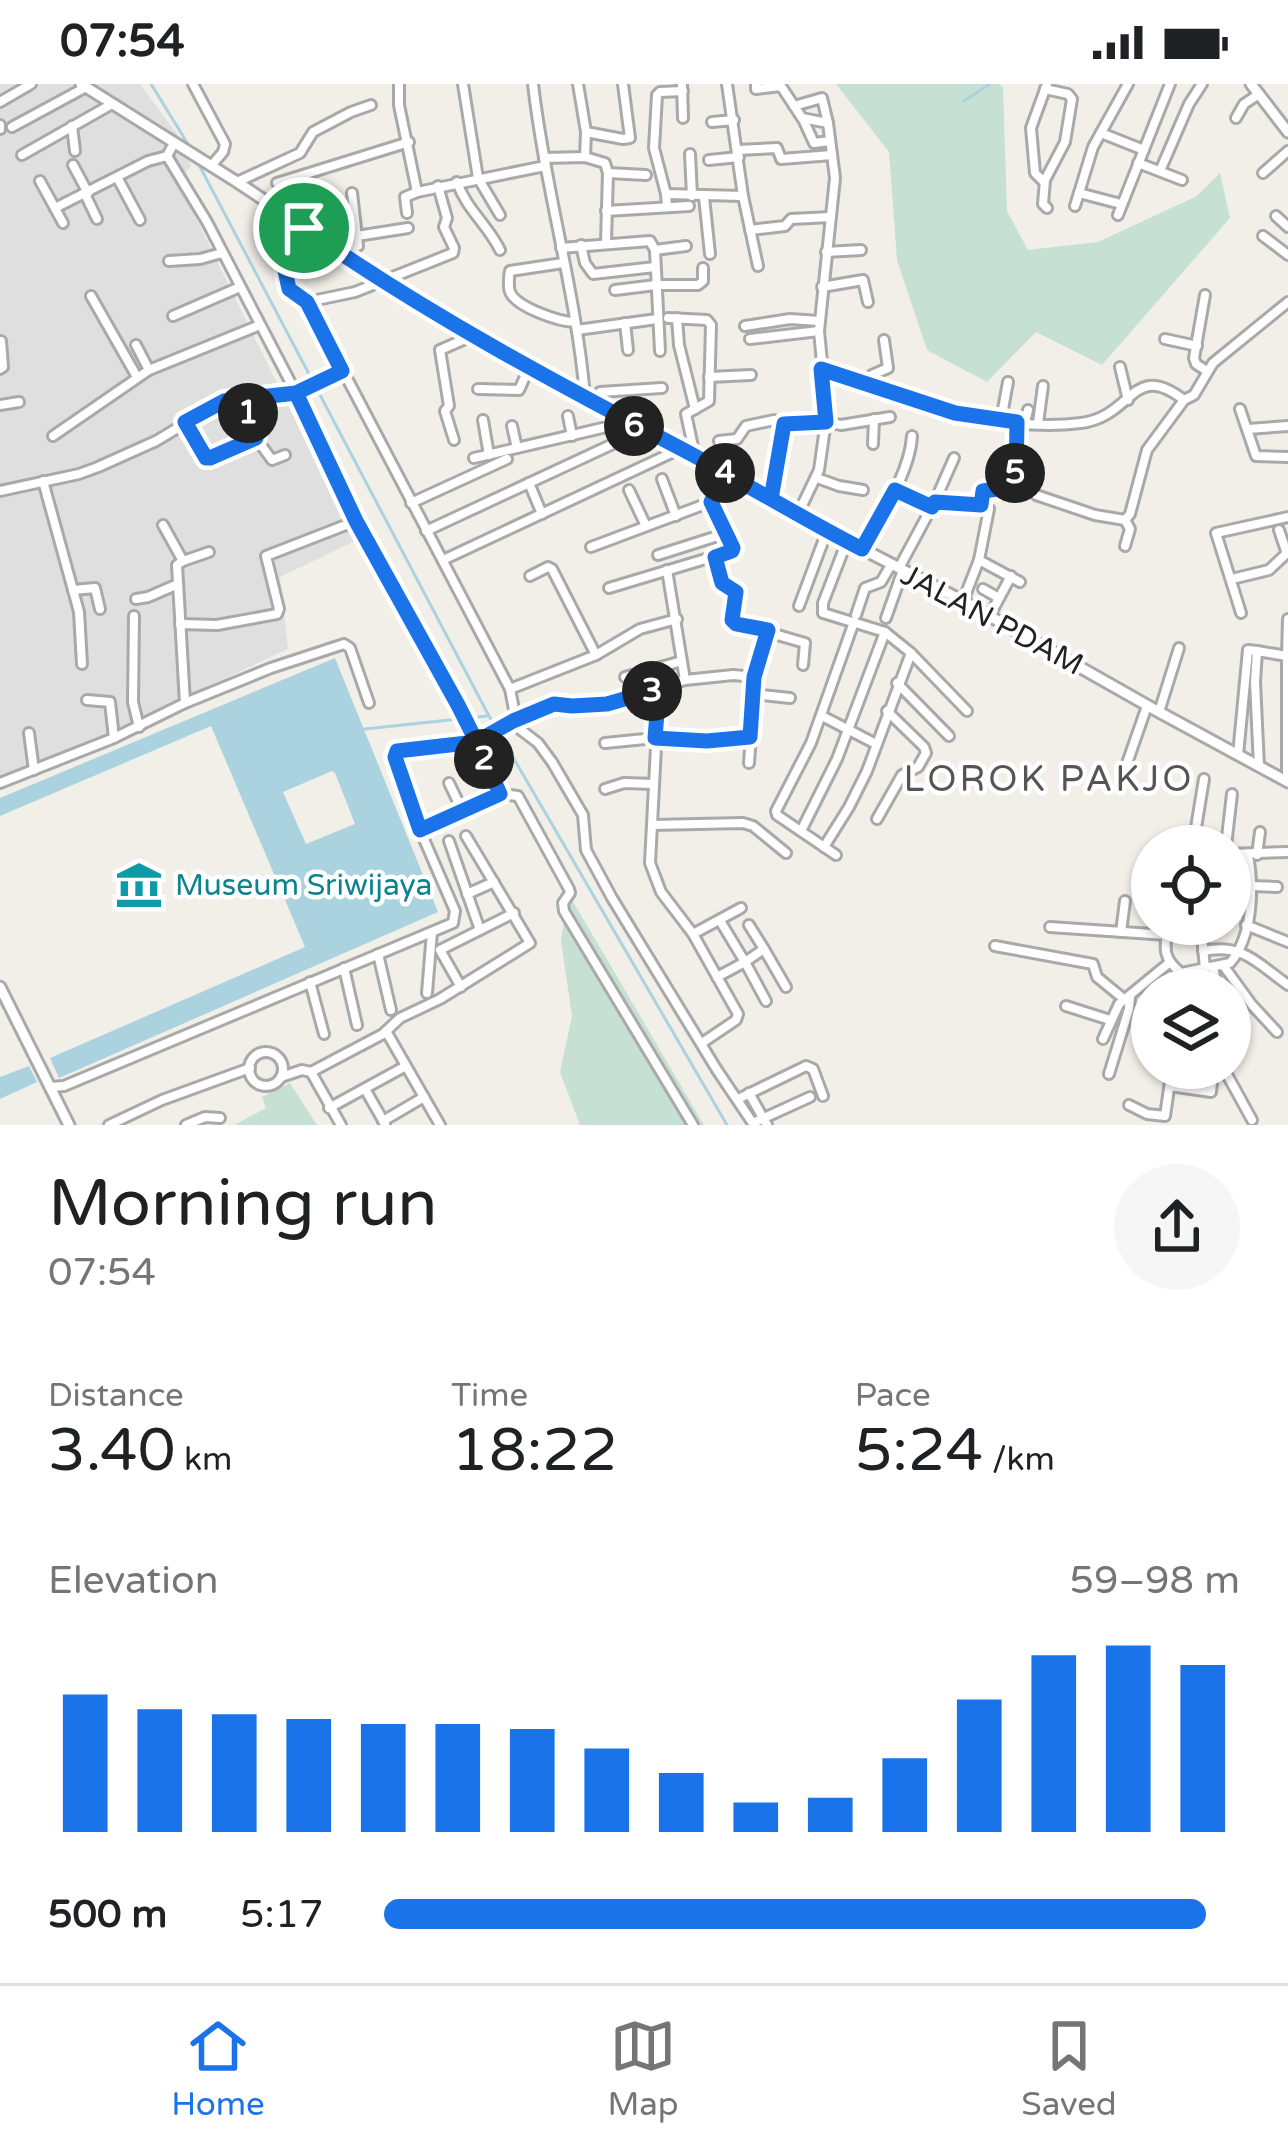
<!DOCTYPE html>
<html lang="en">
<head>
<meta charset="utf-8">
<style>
	:root { --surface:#fff; --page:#f6f6f6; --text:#202124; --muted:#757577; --line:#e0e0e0; --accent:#1a73e8 }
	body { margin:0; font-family:"Varela Round",sans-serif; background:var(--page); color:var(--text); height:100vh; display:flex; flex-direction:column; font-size:45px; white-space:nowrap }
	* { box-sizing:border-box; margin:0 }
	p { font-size:39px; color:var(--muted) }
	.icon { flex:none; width:66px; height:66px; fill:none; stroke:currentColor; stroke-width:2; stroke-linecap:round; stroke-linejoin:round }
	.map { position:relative; height:1041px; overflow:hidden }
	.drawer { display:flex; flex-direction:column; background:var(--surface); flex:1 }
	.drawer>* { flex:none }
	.tools { position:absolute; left:1131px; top:741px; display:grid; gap:24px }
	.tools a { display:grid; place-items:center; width:120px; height:120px; border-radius:50%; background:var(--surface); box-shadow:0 3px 9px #0004; font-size:60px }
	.pin { position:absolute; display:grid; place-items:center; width:102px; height:102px; color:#fff; margin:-51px; border:6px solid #fff; border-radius:50%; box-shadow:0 3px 12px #0007 }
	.km { position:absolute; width:60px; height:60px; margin:-30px; border-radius:50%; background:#222; color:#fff; font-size:33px; line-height:60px; text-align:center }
	.round { display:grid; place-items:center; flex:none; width:126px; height:126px; border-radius:63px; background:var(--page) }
	.head { display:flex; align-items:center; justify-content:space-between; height:204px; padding:0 48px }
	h1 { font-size:66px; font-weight:600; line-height:90px }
	.figures { display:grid; grid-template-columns:repeat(3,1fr); gap:18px; height:204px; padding:12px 48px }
	.figures div { display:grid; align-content:center }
	.figures b { font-size:60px; font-weight:600 }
	.figures small { font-size:33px; font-weight:400 }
	.figures p { font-size:33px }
	.chart { height:336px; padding:24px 48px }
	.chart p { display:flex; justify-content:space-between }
	.chart svg { width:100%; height:216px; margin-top:12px; stroke:var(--accent); stroke-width:6 }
	ul { padding:0 48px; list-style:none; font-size:39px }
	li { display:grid; grid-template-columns:192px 144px 1fr; align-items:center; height:90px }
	li i { height:30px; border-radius:15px; background:var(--accent) }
	.status { display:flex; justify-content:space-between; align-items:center; height:84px; padding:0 60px; background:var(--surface); direction:ltr }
	.status svg { height:33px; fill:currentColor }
	.dock { display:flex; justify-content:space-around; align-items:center; height:168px; border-top:3px solid var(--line); background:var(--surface); font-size:33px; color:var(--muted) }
	.dock a { display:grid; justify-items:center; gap:6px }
	.dock .active { color:var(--accent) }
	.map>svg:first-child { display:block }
	.residential { fill:#e0dfdf }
	.wetland { fill:#c6e0d4 }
	.water { fill:#aad3df; fill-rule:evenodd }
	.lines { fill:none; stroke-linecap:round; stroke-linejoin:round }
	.stream { stroke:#aad3df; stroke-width:3 }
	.minor-casing { stroke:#a9a9a9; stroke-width:14 }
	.tertiary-casing { stroke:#a9a9a9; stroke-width:15 }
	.minor { stroke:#fff; stroke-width:8 }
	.tertiary { stroke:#fff; stroke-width:9 }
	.route-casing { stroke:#fff; stroke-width:24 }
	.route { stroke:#1a73e8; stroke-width:15 }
	.labels { text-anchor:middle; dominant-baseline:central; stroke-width:9; stroke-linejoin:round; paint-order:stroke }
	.street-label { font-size:30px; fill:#222; stroke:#fff }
	.culture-label { font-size:30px; fill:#0d838f; stroke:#fff; text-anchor:start }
	.quarter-label { font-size:36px; letter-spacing:3px; fill:#555; stroke:#fff }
</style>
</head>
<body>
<div class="status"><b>07:54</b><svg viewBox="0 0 49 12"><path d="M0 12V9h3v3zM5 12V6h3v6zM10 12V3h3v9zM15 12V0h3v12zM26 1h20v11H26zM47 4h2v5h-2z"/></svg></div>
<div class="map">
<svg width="1288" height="1041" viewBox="0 0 1288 1041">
	<rect width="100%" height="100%" fill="#f2efe9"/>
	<path class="residential" d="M0,0H140L177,50L191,82L178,98L355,457L280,493L288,565L0,699Z"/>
	<g class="wetland">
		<path d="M836,0H999L1003,4L1007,127L1028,166L1098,158L1197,112L1220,89L1230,134L1102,281L1036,248L987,298L927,266L897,176L889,68Z"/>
		<path d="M568,809L704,1041H580L560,988L572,932L561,857Z"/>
		<path d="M290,999L317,1041H234L266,1024L262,1013Z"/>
	</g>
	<g class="water">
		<path d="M335,574L438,828L59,994L50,974L305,863L211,642L0,732V714ZM332,687L335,689L355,740L306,760L283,708Z"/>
		<path d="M29,982L37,998L0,1015V993Z"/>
	</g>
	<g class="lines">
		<g class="stream">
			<path d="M151,0L191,65"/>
			<path d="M964,17L990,0"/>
			<path d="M198,79L489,632L727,1041"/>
			<path d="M365,645L487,632"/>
		</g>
		<defs>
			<g id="minor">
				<path d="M193,0L225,60L223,68L211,82"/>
				<path d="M399,0V21L417,108L545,82"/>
				<path d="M463,0L478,94L500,131"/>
				<path d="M533,0C545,105 576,207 585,312"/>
				<path d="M578,0L586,48L585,73"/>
				<path d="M682,0L683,34"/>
				<path d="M727,0L743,112L758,182"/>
				<path d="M756,0V5L781,2L802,34L828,39L835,94L819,247L827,330L819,386L798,430"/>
				<path d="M1045,5L1068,10L1072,15L1065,58L1045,96L1043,120L1047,124"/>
				<path d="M0,18L31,0"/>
				<path d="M794,22L822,14L828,39"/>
				<path d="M1236,34L1244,20L1259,10"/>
				<path d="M803,35L814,59L830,57"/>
				<path d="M712,38L734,36"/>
				<path d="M0,41V45"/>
				<path d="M72,42L75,67"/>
				<path d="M12,43L86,3"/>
				<path d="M586,48L623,55L630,54L623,0"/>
				<path d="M1101,49L1144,66"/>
				<path d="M174,59L167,72L207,138L296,309L356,437L458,621L500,710L518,712L569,805L570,809L563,819L564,827L693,1041"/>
				<path d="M738,66L777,64L781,75L832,71"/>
				<path d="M690,70L692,112"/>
				<path d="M22,71L112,20"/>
				<path d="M544,74L585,73L605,79L608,89L606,158"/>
				<path d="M709,76L739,73"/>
				<path d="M1138,79L1182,96"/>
				<path d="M73,81L88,109"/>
				<path d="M1160,87L1189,20L1202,0"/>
				<path d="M608,89L646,91"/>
				<path d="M1263,89L1288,67"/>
				<path d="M117,93L140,136"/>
				<path d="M40,97L63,139"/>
				<path d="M237,98L300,69L313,48L351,28L371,21"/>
				<path d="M457,98C466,125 488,141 500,166"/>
				<path d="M1044,98L1035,89L1031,44L1047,0"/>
				<path d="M277,99L409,58"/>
				<path d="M438,102L447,134L444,143L454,164L453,169L355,208L307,218L510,605L516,636L521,646L538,659L552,678L583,731L586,766L612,814L717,986L754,1041"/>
				<path d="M1079,109L1121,120"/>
				<path d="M85,110L97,135"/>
				<path d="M666,110L743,112"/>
				<path d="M704,113L710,170"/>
				<path d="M1075,122L1093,63L1128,0"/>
				<path d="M667,123L666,110L654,64L657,11L660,8L683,7"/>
				<path d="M55,124L148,77L167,72"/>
				<path d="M606,127L689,122"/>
				<path d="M407,129L405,113L417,108"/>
				<path d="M1118,131L1170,0"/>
				<path d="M1276,132L1288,143"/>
				<path d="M296,138L280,150L278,160L288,205L297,214L307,218"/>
				<path d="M750,146L785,142L791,135L831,133"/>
				<path d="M357,152L408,144"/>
				<path d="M1263,152L1288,171"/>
				<path d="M581,161L585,179L593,190L655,183"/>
				<path d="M561,164L650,157L655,166L660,267"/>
				<path d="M655,166L686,162"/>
				<path d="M826,168L861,166"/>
				<path d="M319,172L358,162L352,109"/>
				<path d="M169,177L200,175L222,169"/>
				<path d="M563,179L510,187C509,191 508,203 510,208C516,223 559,238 575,238"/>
				<path d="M822,203L863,196L868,218"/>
				<path d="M615,206L656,201H698L703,197V184"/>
				<path d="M1205,211L1194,274L1196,280L1207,287"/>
				<path d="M91,212L137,293"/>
				<path d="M173,232L240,203"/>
				<path d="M668,234L707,236L711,241L709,317L686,330L695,372"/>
				<path d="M677,234L679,261L695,325"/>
				<path d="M625,239L628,266"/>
				<path d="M745,242L790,235L819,237"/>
				<path d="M577,246L657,235"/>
				<path d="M750,255L819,247"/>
				<path d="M1165,255L1197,262"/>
				<path d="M136,261L149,286"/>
				<path d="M1120,283L1128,316"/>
				<path d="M0,285L3,283L1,257"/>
				<path d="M821,285C901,314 994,350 1081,339C1134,332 1132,276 1184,316"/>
				<path d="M709,293L751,291"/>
				<path d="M870,302L872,291L888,284L884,256"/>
				<path d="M478,305L519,306L529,284"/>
				<path d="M244,315L256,354L272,376L285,371"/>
				<path d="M593,318L600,308L662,304"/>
				<path d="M0,321L19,318"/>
				<path d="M1240,325L1256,372L1288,373"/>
				<path d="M568,332L572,352"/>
				<path d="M483,336L489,371"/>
				<path d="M1001,336L1008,298"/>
				<path d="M185,338L207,375L256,354"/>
				<path d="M1025,338L1028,326"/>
				<path d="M1038,339L1043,302"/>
				<path d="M512,342L517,364"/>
				<path d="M1248,345L1288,342"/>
				<path d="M53,352L149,286L260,241"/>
				<path d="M454,356L445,327L449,322L440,266L472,252"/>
				<path d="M719,357L737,355L746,342L774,336L785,340L826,338L841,341L890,333"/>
				<path d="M873,360L874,335"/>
				<path d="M474,374L628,338"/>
				<path d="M817,394L839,402L863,406"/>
				<path d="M662,395L676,432"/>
				<path d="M43,397L73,506L95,504L100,525"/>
				<path d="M529,399L542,430"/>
				<path d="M895,405L932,423"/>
				<path d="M629,406L646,442"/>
				<path d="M0,407L79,390L98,383L156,357L221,318L296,309L342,287"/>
				<path d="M1036,411L1095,431L1125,436L1130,430L1147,366L1184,316L1194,311L1213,279L1288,218"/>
				<path d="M771,415L785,340"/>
				<path d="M935,417L981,421"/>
				<path d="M411,419L507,375"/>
				<path d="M1279,446L1287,470"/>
				<path d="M426,447L643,346"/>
				<path d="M1125,462L1130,445L1125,436"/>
				<path d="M591,463L711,418"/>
				<path d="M862,465C880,433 910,389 912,352"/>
				<path d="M658,471L727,449"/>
				<path d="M715,473L722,499L737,508L731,531L733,538L805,559L803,581"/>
				<path d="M443,476L680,365"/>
				<path d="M979,476L1020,498"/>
				<path d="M183,477L209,468"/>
				<path d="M899,484L935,417L954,374"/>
				<path d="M667,486L685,596L659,605L650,779L661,808L693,850L738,930L736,936L702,959"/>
				<path d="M530,492L548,483L552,485L596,571"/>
				<path d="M1236,494L1269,486L1286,470"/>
				<path d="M609,504L732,467L727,449L711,418L724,389"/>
				<path d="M983,505L999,514"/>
				<path d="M73,506L79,528L82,580"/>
				<path d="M136,515L148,513L178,500"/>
				<path d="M963,517L979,476L989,425L981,421L983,407L1005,404L1015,397L1017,338"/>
				<path d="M799,522L827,447"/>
				<path d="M1241,529L1216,449L1288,433"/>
				<path d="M856,531L865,504L881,498L891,481"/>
				<path d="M134,532L133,618L139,643"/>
				<path d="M989,533L1011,492"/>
				<path d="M886,534L903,486"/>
				<path d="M180,540L217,541L277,530L279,525L266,472L356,437"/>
				<path d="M911,569L967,627"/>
				<path d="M1287,572V697"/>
				<path d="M625,593L682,577"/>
				<path d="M685,596L733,591L755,593"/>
				<path d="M897,599L949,652"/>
				<path d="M510,605L596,571L640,545L677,535"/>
				<path d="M753,610L790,614"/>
				<path d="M87,616L110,618L114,654"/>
				<path d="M185,619L271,584L344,560L350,564L369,619"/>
				<path d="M1159,628L1179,564"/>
				<path d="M822,632L876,660"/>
				<path d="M29,649L34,686"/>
				<path d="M605,659L655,654L708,657L750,653"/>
				<path d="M1238,671L1248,566L1257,567"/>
				<path d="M749,679L755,593L768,546"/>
				<path d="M1259,682L1255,598L1257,567L1287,572L1288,535"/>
				<path d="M1125,685L1147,622"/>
				<path d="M0,699L114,654L185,619L177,481L183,477L163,441"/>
				<path d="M449,699L463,728"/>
				<path d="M605,705L624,699L654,700"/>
				<path d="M877,735L902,691L918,683L926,669L924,663L887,627"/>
				<path d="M652,741L743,739L753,742L786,769"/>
				<path d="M420,746L500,710"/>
				<path d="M801,747L837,675L885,548"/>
				<path d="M449,757L480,846"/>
				<path d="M1193,762L1204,695"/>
				<path d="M1226,762L1232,710"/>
				<path d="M824,763L849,723L867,687L911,569L885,548L823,529V519L847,457"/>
				<path d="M1230,770L1288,768"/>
				<path d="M836,771L777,731L776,727L811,659L854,538"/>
				<path d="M1257,771L1260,748"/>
				<path d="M1252,802L1277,803"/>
				<path d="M467,810L494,798"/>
				<path d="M1168,840C1165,863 1161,873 1181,889L1230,879C1253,852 1254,804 1248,771"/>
				<path d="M1201,840L1205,885"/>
				<path d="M749,841L764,865L745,878L766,917"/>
				<path d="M1246,841L1288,858"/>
				<path d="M1050,843L1167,851"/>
				<path d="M1121,848L1125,817"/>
				<path d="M693,850L741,824"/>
				<path d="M995,862L1093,880L1097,893L1125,916"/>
				<path d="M764,865L786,903"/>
				<path d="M1203,867C1243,859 1257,879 1288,901"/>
				<path d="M378,870L391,926"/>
				<path d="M1223,881L1252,921L1277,948"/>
				<path d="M344,884L357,941"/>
				<path d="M1213,884L1218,906"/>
				<path d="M717,893L745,878L722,840"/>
				<path d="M310,898L324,950"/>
				<path d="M461,903L440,866L514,829"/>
				<path d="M1180,906L1181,889"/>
				<path d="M427,909L432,848"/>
				<path d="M1066,922L1110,936"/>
				<path d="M386,947L440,1041"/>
				<path d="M1103,955L1119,920L1169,879"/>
				<circle cx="266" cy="985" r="17"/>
				<path d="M1224,985L1252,1036"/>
				<path d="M311,988L383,950L400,934L440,915L530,859L466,752"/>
				<path d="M1109,990L1129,925L1130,913"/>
				<path d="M281,993L302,986L311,988L341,1041"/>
				<path d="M1170,1002L1211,1008L1213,989L1224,984"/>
				<path d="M50,1003L64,1002L453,839L455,827L420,746L395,673L397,667L476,658L513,637L554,620L571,623L607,620L659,605"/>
				<path d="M365,1005L385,1040"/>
				<path d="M749,1009L767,1041"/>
				<path d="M738,1015L806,982L813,985L823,1012"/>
				<path d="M1129,1021L1147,1030L1165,1032L1172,984"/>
				<path d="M329,1024L404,983"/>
				<path d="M383,1037L424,1013"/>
				<path d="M753,1039L810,1013"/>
				<path d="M109,1041L162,1016L250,984"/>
				<path d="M186,1041L205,1033L220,1034"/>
			</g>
			<g id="tertiary">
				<path d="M81,0L237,98L445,236L847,457L963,517L1159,628L1288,698"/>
				<path d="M1251,0L1288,48"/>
				<path d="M0,903L69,1041"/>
			</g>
		</defs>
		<use href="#minor" class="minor-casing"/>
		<use href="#tertiary" class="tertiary-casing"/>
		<use href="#minor" class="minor"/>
		<use href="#tertiary" class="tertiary"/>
	</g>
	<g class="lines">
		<defs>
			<path id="route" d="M304,144L296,138L278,154L289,205L307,218L342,287L296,309L224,317L185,338L206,374H210L256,354L244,315L296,309L356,437L458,621C473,650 487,680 500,710L420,746L395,673L397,667L476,658L513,637L554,620L572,622L607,620L659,605L655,654L707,657L750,653L754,593L768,546L736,540L732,536L736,508L722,499L715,473L732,467L733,464L711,418L724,389L771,415L784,340L826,338L821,285L955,329L1017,338L1016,397L1005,404L983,407L981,421L935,418L932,423L895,406L862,465C805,436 750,402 693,371C560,301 428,231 304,144"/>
		</defs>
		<use href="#route" class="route-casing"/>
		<use href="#route" class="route"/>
	</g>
	<defs>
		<symbol id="museum-bare" viewBox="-9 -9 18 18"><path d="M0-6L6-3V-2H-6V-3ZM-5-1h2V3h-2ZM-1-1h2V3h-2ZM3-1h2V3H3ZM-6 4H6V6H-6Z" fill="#0f9aa8" stroke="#fff" stroke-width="2.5" paint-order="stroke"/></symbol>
	</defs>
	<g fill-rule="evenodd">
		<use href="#museum-bare" x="106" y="768" width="66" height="66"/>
	</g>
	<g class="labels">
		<g class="street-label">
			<text transform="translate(992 536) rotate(28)">JALAN PDAM</text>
		</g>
		<g class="culture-label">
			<text x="175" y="801">Museum Sriwijaya</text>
		</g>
		<g class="quarter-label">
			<text x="1049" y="695">LOROK PAKJO</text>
		</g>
	</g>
</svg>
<div class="tools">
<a><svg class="icon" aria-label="locate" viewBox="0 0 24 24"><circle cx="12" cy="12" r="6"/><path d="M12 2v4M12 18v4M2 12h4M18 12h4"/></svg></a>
<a><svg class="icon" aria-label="layers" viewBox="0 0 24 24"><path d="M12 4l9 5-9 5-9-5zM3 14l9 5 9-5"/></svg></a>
</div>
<div class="pin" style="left:304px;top:144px;background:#1e9e55"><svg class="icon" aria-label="arrive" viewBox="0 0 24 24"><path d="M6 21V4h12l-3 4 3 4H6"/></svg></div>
<b class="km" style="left:248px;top:329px">1</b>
<b class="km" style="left:484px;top:675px">2</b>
<b class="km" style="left:652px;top:607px">3</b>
<b class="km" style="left:725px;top:389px">4</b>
<b class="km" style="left:1015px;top:389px">5</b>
<b class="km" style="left:634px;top:342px">6</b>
</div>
<section class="drawer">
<div class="head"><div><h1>Morning run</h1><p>07:54</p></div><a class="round"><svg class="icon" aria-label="share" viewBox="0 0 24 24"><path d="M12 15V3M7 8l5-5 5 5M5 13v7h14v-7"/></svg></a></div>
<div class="figures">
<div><p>Distance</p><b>3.40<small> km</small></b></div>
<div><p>Time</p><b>18:22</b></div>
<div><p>Pace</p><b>5:24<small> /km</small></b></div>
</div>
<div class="chart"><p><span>Elevation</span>59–98 m</p>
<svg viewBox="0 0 160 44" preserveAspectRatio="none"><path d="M5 44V16M15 44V19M25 44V20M35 44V21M45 44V22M55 44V22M65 44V23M75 44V27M85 44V32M95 44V38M105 44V37M115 44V29M125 44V17M135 44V8M145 44V6M155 44V10"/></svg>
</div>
<ul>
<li><b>500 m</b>5:17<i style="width:96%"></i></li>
</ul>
</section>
<nav class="dock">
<a class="active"><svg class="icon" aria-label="home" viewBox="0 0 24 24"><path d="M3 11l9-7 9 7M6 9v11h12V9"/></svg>Home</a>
<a><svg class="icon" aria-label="map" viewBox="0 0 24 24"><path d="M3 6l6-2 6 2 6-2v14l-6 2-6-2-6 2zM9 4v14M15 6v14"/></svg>Map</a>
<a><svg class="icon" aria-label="saved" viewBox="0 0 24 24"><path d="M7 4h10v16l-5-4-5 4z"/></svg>Saved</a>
</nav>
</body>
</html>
